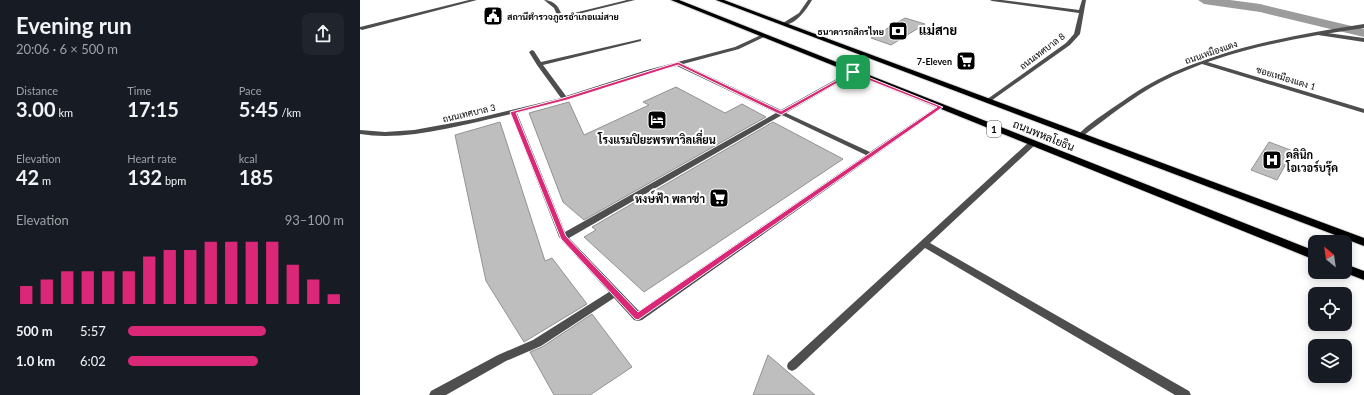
<!DOCTYPE html>
<html lang="en">
<head>
<meta charset="utf-8">
<style>
	:root { --surface:#171b24; --page:#20242c; --text:#f1f3f6; --muted:#9ea1a6; --accent:#db2777 }
	body { margin:0; font-family:Lato,Sarabun,sans-serif; background:var(--page); color:var(--text); height:100vh; display:flex; flex-direction:column; font-size:15px; white-space:nowrap }
	* { box-sizing:border-box; margin:0 }
	p { font-size:13px; color:var(--muted) }
	.icon { flex:none; width:22px; height:22px; fill:none; stroke:currentColor; stroke-width:2; stroke-linecap:round; stroke-linejoin:round }
	.map { position:relative; flex:1; overflow:hidden }
	.sheet { display:flex; flex-direction:column; background:var(--surface); width:360px }
	.sheet>* { flex:none }
	.needle { width:26px; rotate:331deg }
	.tools { position:absolute; left:948px; top:235px; display:grid; gap:8px }
	.tools a { display:grid; place-items:center; width:44px; height:44px; border-radius:8px; background:var(--surface); box-shadow:0 2px 10px #0003; font-size:20px }
	.pin { position:absolute; display:grid; place-items:center; width:34px; height:34px; color:#fff; margin:-17px; border-radius:8px; box-shadow:0 2px 6px #0006 }
	.round { display:grid; place-items:center; flex:none; width:42px; height:42px; border-radius:8px; background:var(--page) }
	.summary { display:flex; align-items:center; justify-content:space-between; height:68px; padding:0 16px }
	h1 { font-size:22px; font-weight:700; line-height:30px }
	.metrics { display:grid; grid-template-columns:repeat(3,1fr); gap:6px; height:68px; padding:4px 16px }
	.metrics div { display:grid; align-content:center }
	.metrics b { font-size:20px; font-weight:700 }
	.metrics small { font-size:11px; font-weight:400 }
	.metrics p { font-size:11px }
	.chart { height:112px; padding:8px 16px }
	.chart p { display:flex; justify-content:space-between }
	.chart svg { width:100%; height:72px; margin-top:4px; stroke:var(--accent); stroke-width:6 }
	ul { padding:0 16px; list-style:none; font-size:13px }
	li { display:grid; grid-template-columns:64px 48px 1fr; align-items:center; height:30px }
	li i { height:10px; border-radius:5px; background:var(--accent) }
	main { display:flex; flex:1; min-height:0 }
	.map>svg:first-child { display:block }
	.lines { fill:none; stroke-linecap:round; stroke-linejoin:round }
	.canal { fill:#9c9c9c; fill-rule:evenodd }
	.building { fill:#bebebe; stroke:#929292 }
	.primary-casing { stroke:#dbdbdb; stroke-width:2 }
	.service { fill:#4e4e4e; fill-rule:evenodd }
	.minor { fill:#4e4e4e; fill-rule:evenodd }
	.tertiary { fill:#4e4e4e; fill-rule:evenodd }
	.primary { fill:#000; fill-rule:evenodd }
	.route { fill:#db2777; stroke:#fff; fill-rule:evenodd }
	.labels { text-anchor:middle; dominant-baseline:central; stroke-width:4; stroke-linejoin:round; paint-order:stroke }
	.far-poi-label { font-size:9px; font-weight:bold; fill:#000; stroke:#fff; text-anchor:end }
	.far-street-label { font-size:9px; fill:#000; stroke:#fff }
	.shield { fill:#fff; stroke:#4c4c4c; stroke-width:1 }
	.shield-label { font-size:10px; font-weight:bold; fill:#000 }
	.street-label { font-size:11px; fill:#000; stroke:#fff }
	.poi-label { font-size:11px; font-weight:bold; fill:#000; stroke:#fff }
	.far-district-label { font-size:13px; font-weight:bold; fill:#000; stroke:#fff }
</style>
</head>
<body>
<main>
<section class="sheet">
<div class="summary"><div><h1>Evening run</h1><p>20:06 · 6 × 500 m</p></div><a class="round"><svg class="icon" aria-label="share" viewBox="0 0 24 24"><path d="M12 15V3M7 8l5-5 5 5M5 13v7h14v-7"/></svg></a></div>
<div class="metrics">
<div><p>Distance</p><b>3.00<small> km</small></b></div>
<div><p>Time</p><b>17:15</b></div>
<div><p>Pace</p><b>5:45<small> /km</small></b></div>
</div>
<div class="metrics">
<div><p>Elevation</p><b>42<small> m</small></b></div>
<div><p>Heart rate</p><b>132<small> bpm</small></b></div>
<div><p>kcal</p><b>185</b></div>
</div>
<div class="chart"><p><span>Elevation</span>93–100 m</p>
<svg viewBox="0 0 160 44" preserveAspectRatio="none"><path d="M5 44V33M15 44V29M25 44V24M35 44V24M45 44V24M55 44V24M65 44V15M75 44V11M85 44V11M95 44V6M105 44V6M115 44V6M125 44V6M135 44V20M145 44V29M155 44V38"/></svg>
</div>
<ul>
<li><b>500 m</b>5:57<i style="width:64%"></i></li>
<li><b>1.0 km</b>6:02<i style="width:60%"></i></li>
</ul>
</section>
<div class="map">
<svg width="1004" height="395" viewBox="0 0 1004 395">
	<rect width="100%" height="100%" fill="#fff"/>
	<g class="lines">
		<path class="canal" d="M838,0H870L900,4L1004,29V37L900,12L844,4Z"/>
	</g>
	<g class="building">
		<path d="M545,18L565,24L531,45L511,38Z"/>
		<path d="M316,87L365,113L382,104L406,117L224,220L203,202L169,113L209,102L224,135L289,105L283,102Z"/>
		<path d="M140,122L185,261L192,258L227,304L164,342L126,281L95,135Z"/>
		<path d="M413,122L483,159L284,292L224,237L236,230L232,227Z"/>
		<path d="M909,142L933,151L917,180L891,170Z"/>
		<path d="M232,314L272,367L230,395H194L170,352L182,347Z"/>
		<path d="M408,355L455,395H393Z"/>
	</g>
	<g class="lines">
		<defs>
			<g id="primary">
				<path d="M311,0H319L955,251V260Z"/>
				<path d="M356,0H364L1004,238V246Z"/>
				<path d="M985,264L1004,271V280L983,272H985Z"/>
			</g>
		</defs>
		<use href="#primary" class="primary-casing"/>
		<g class="service">
			<path d="M109,0H117L2,30L0,29V27Z"/>
			<path d="M184,0C192,0 198,5 201,13L210,14L267,0H275L210,16L197,15L194,8Z"/>
			<path d="M844,61L1004,109V113L842,64V62Z"/>
		</g>
		<g class="minor">
			<path d="M448,0H452C446,10 436,25 423,25V23L439,13Z"/>
			<path d="M630,0H642L719,10L722,0H726L720,34L710,45L628,103L626,102V100L706,43L714,34L719,13L632,1Z"/>
			<path d="M960,32L1004,38V42L958,35L957,34Z"/>
			<path d="M401,35L406,36L379,49L323,64L421,110L491,71H495V73L426,113L510,152L578,106H582L583,107L282,320L278,321L274,320L254,298L181,346L146,361L86,395H69L71,391L138,355L173,340L249,292L199,237L151,114C112,123 64,136 25,136C17,136 8,135 0,134V130L25,132L54,130L114,119L201,98L177,65L169,52L172,50L174,51L181,62L281,39V41L183,65L206,96L287,70L375,47ZM317,66L416,113L205,232L157,113L207,100L291,72ZM422,115L506,155L279,311L209,238Z"/>
			<path d="M669,142H672L676,144L570,243L829,391L831,395H815L565,248L436,369L432,371L428,369L427,366L428,363Z"/>
		</g>
		<path class="tertiary" d="M1004,24V28C935,38 864,50 801,82C773,97 748,117 723,136L721,137L718,135C727,125 740,117 751,109C766,99 781,88 797,80C861,48 934,35 1004,24Z"/>
		<use href="#primary" class="primary"/>
	</g>
	<path class="route" d="M318,62L421,111L493,71L583,107L278,320L275,319L201,239L150,112L203,98ZM318,65L421,115L493,74L577,107L278,312L206,236L156,113L207,100Z"/>
	<defs>
		<symbol id="civic-square" viewBox="-11 -11 22 22"><rect x="-9" y="-9" width="18" height="18" rx="4" fill="#000" stroke="#fff"/><path d="M-.6-6.5H3V-4.5H.6V-3L4-1V1h2V6H-6V1h2V-1L-.6-3ZM-1.2 2.5V6h2.4V2.5Z" fill="#fff"/></symbol>
		<symbol id="bank-square" viewBox="-11 -11 22 22"><rect x="-9" y="-9" width="18" height="18" rx="4" fill="#000" stroke="#fff"/><path d="M-6-4H6V4H-6ZM0-2.3a2.3 2.3 0 1 0 0 4.6a2.3 2.3 0 1 0 0-4.6Z" fill="#fff"/></symbol>
		<symbol id="supermarket-square" viewBox="-11 -11 22 22"><rect x="-9" y="-9" width="18" height="18" rx="4" fill="#000" stroke="#fff"/><path d="M-6-5.5h2.5l.6 2H6L4.5 2H-2.5L-4.4-4H-6ZM-1.5 3.2a1.3 1.3 0 1 0 .1 0ZM3 3.2a1.3 1.3 0 1 0 .1 0Z" fill="#fff"/></symbol>
		<symbol id="hotel-square" viewBox="-11 -11 22 22"><rect x="-9" y="-9" width="18" height="18" rx="4" fill="#000" stroke="#fff"/><path d="M-6-4.5h1.5V1H6V5H4.5V3h-9V5H-6ZM-4 0a1.8 1.8 0 1 1 3.6 0ZM.5 0V-2.5h3Q6-2.5 6 0Z" fill="#fff"/></symbol>
		<symbol id="hospital-square" viewBox="-11 -11 22 22"><rect x="-9" y="-9" width="18" height="18" rx="4" fill="#000" stroke="#fff"/><path d="M-5-5h3v3.5h4V-5h3V5h-3V1.5h-4V5h-3Z" fill="#fff"/></symbol>
	</defs>
	<g fill-rule="evenodd">
		<use href="#civic-square" x="122" y="5" width="22" height="22"/>
		<use href="#bank-square" x="527" y="20" width="22" height="22"/>
		<use href="#supermarket-square" x="595" y="50" width="22" height="22"/>
		<use href="#hotel-square" x="286" y="109" width="22" height="22"/>
		<use href="#hospital-square" x="901" y="149" width="22" height="22"/>
		<use href="#supermarket-square" x="348" y="187" width="22" height="22"/>
	</g>
	<g class="labels">
		<g class="far-poi-label">
			<text x="147" y="16" text-anchor="start">สถานีตำรวจภูธรอำเภอแม่สาย</text>
			<text x="524" y="31">ธนาคารกสิกรไทย</text>
			<text x="592" y="61">7-Eleven</text>
		</g>
		<g class="far-street-label">
			<text transform="translate(682 51) rotate(-37)">ถนนเทศบาล 8</text>
			<text transform="translate(851 52) rotate(-19)">ถนนเหมืองแดง</text>
			<text transform="translate(926 78) rotate(17)">ซอยเหมืองแดง 1</text>
			<text transform="translate(109 113) rotate(-13)">ถนนเทศบาล 3</text>
		</g>
		<rect class="shield" x="627" y="121" width="14" height="16" rx="3"/>
		<g class="shield-label">
			<text x="634" y="129">1</text>
		</g>
		<g class="street-label">
			<text transform="translate(684 135) rotate(22)">ถนนพหลโยธิน</text>
		</g>
		<g class="poi-label">
			<text x="297" y="139">โรงแรมปิยะพรพาวิลเลี่ยน</text>
			<text x="926" y="154" text-anchor="start">คลินิก<tspan x="926" dy="13">โอเวอร์บรุ๊ค</tspan></text>
			<text x="345" y="198" text-anchor="end">หงษ์ฟ้า พลาซ่า</text>
		</g>
		<g class="far-district-label">
			<text x="578" y="30">แม่สาย</text>
		</g>
	</g>
</svg>
<div class="tools">
<a><svg class="needle" viewBox="-14 -14 28 28"><path d="M0-13l5 13h-10z" fill="#e53935"/><path d="M0 13l5-13h-10z" fill="#9ea1a6"/></svg></a>
<a><svg class="icon" aria-label="locate" viewBox="0 0 24 24"><circle cx="12" cy="12" r="6"/><path d="M12 2v4M12 18v4M2 12h4M18 12h4"/></svg></a>
<a><svg class="icon" aria-label="layers" viewBox="0 0 24 24"><path d="M12 4l9 5-9 5-9-5zM3 14l9 5 9-5"/></svg></a>
</div>
<div class="pin" style="left:493px;top:72px;background:#1e9e55"><svg class="icon" aria-label="arrive" viewBox="0 0 24 24"><path d="M6 21V4h12l-3 4 3 4H6"/></svg></div>
</div>
</main>
</body>
</html>
